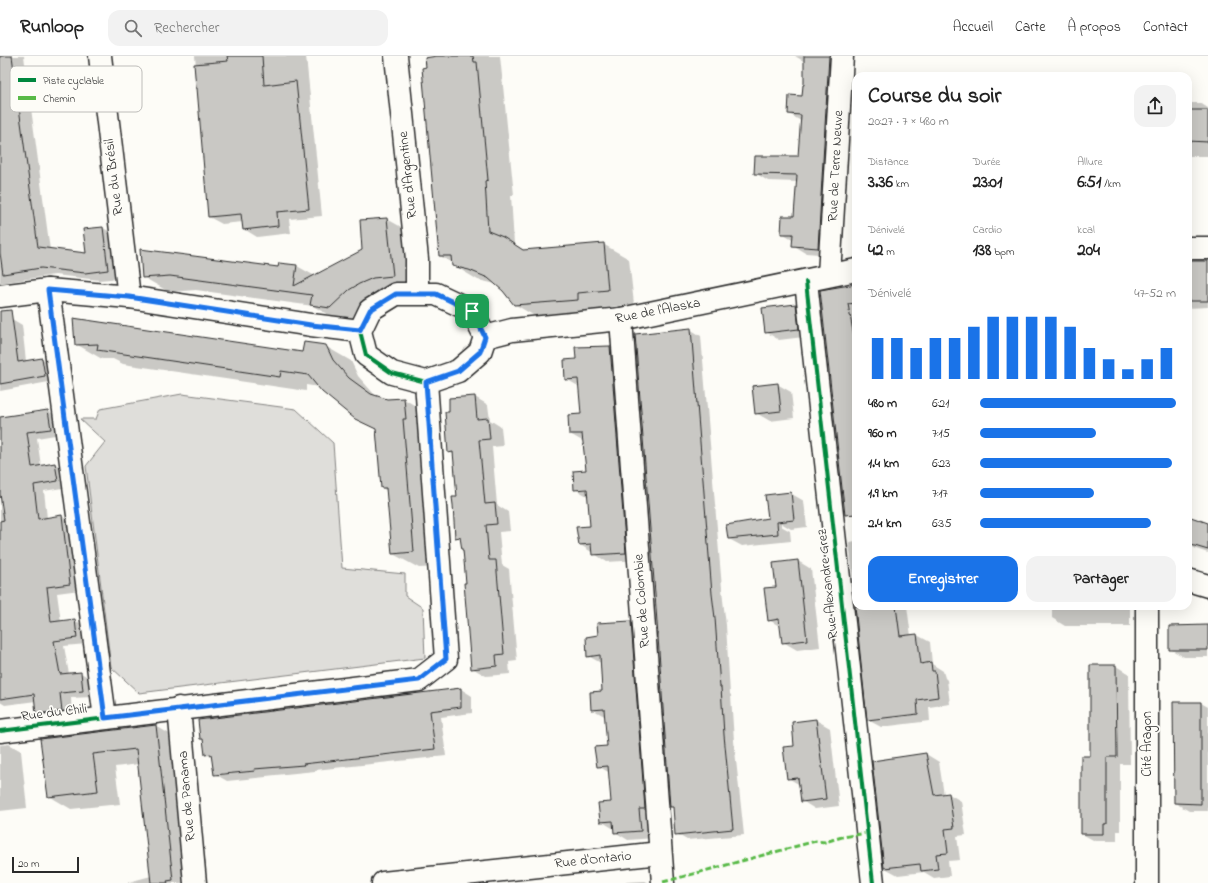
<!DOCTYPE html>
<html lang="fr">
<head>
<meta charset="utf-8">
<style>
	:root { --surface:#fff; --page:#f2f2f2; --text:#222; --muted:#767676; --line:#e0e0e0; --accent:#1a73e8 }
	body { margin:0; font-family:"Indie Flower",sans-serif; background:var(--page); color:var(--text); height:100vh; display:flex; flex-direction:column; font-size:15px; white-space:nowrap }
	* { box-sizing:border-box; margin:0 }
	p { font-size:13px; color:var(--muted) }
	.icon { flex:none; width:22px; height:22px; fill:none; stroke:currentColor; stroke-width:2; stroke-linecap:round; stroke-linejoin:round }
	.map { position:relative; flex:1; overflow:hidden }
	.details { position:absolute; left:852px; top:16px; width:340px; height:538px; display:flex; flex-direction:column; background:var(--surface); border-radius:12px; box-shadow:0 4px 16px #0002 }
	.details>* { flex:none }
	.scale { position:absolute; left:12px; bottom:10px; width:67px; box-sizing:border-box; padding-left:4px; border:2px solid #2b2b2b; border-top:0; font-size:11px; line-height:14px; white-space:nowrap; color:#2b2b2b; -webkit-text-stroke:3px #fdfcf7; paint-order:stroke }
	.pin { position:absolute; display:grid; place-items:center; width:34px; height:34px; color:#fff; margin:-17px; border-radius:8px; box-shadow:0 2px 6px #0006 }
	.round { display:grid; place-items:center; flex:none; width:42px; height:42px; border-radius:12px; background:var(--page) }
	.headline { display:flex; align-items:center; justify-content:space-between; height:68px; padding:0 16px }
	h1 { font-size:22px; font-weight:700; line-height:30px }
	.metrics { display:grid; grid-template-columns:repeat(3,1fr); gap:6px; height:68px; padding:4px 16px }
	.metrics div { display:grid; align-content:center }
	.metrics b { font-size:17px; font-weight:700 }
	.metrics small { font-size:11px; font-weight:400 }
	.metrics p { font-size:11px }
	.chart { height:112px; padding:8px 16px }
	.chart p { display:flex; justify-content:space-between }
	.chart svg { width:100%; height:72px; margin-top:4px; stroke:var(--accent); stroke-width:6 }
	.cta { display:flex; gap:8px; margin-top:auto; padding:8px 16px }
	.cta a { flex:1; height:46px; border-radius:12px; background:var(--accent); color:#fff; font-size:16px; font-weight:700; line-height:46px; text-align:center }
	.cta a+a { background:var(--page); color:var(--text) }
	ul { padding:0 16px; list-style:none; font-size:13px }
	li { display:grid; grid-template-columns:64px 48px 1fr; align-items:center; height:30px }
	li i { height:10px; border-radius:5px; background:var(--accent) }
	header { display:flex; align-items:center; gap:24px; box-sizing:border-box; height:56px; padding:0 20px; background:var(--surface); border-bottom:1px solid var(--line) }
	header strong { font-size:19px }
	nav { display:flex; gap:22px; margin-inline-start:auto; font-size:14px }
	.search { width:280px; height:36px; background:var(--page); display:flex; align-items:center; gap:10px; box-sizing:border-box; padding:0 14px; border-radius:12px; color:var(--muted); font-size:15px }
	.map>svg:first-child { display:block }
	.green { fill:#dfdeda; stroke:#858482 }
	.shadow { fill:#0003 }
	.building { fill:#c9c8c4; stroke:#2b2b2b }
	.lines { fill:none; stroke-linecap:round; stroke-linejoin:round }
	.minor-casing { stroke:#2b2b2b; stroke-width:25 }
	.minor { stroke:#fdfcf7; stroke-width:22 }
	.quiet { stroke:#58b947; stroke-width:3; stroke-dasharray:6 3; stroke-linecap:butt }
	.cycleway-casing { stroke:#fdfcf7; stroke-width:6 }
	.cycleway { stroke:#00873e; stroke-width:4 }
	.route-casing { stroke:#fff; stroke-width:8 }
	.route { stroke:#1a73e8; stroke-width:5 }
	.labels { text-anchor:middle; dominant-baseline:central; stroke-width:3.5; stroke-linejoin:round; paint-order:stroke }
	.street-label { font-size:14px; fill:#2b2b2b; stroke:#fdfcf7 }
	.key { fill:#fdfcf7; stroke:#bebdba; stroke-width:1 }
	.key-label { font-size:11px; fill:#2b2b2b }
</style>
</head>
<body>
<header>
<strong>Runloop</strong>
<div class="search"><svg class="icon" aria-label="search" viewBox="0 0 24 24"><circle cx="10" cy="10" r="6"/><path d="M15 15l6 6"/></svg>Rechercher</div>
<nav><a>Accueil</a><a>Carte</a><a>À propos</a><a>Contact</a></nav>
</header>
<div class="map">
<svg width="1208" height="827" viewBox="0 0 1208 827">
	<rect width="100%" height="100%" fill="#fdfcf7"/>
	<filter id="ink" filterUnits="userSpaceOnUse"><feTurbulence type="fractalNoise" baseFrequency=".025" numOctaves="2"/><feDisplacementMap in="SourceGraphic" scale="8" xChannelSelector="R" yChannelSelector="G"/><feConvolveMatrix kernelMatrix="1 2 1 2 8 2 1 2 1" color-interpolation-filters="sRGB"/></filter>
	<g filter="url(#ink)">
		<path class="green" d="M182,338L296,353L333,387L342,512L405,518V540L423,552L425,602L139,637L111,611L86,410L105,386L80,363H96L100,353Z"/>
		<g class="shadow">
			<path d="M0,0H24L50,194L87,198L84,174L103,172L116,179L121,222L99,224L55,219L0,227Z"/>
			<path d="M195,0H306L322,160L289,163L291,177L257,181L244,173L243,166L222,168L209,161Z"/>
			<path d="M439,0H500L514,139H511L514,188L526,195L603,188L629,203L634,248L603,252V258L540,263L514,248L504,235L496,228L478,224L453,209L452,207L440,200L427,12Z"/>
			<path d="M795,0H843L831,199L806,197L793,189L794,184L782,177L795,161L798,126L768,125L755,117L799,101L801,65L789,58L803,41L805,6Z"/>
			<path d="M1188,47H1200L1208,52V100H1188Z"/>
			<path d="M387,163L412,177L418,235L356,266L337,264L313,250L196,234L169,236L143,221L279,212V208L297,210L315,220L363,195Z"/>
			<path d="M1188,206L1208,207V251L1188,252Z"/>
			<path d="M856,228V451L821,235Z"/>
			<path d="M796,249L809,256L812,280L779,284L766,276Z"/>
			<path d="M12,263L22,269L26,305L42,303L51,308L54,325L0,335V265Z"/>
			<path d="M75,263L303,297L325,290L351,305L358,320L374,338L380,342L387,344L404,343L429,358L439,511L419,512L393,498L387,435L382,432L377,374L356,362L319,331L306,329V335L123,308L113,303H102L76,288Z"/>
			<path d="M690,273L701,280L723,544L726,569L730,638L731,639L734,685L744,779L687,784L676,778L670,723Z"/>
			<path d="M610,291L624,298L639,504L607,506L579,488L591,470L589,441L575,433L587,415L584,386L570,378L582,359L580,331L566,323L578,304L576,292Z"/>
			<path d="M777,328L791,336L794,362L770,365L756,357Z"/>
			<path d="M475,341L488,349L490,364L501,371L503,390L492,391L497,449L508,456L510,475L499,476L502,509L509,513L517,605L509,606L510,618L486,620L472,612L467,527L464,494L462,484L456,481L458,441L455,399L449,396L450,357Z"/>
			<path d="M48,355L58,361L61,378L37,382L41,410L55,408L66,414L68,431L44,435L47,462L61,460L72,466L80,534L57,537L61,566L74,564L85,570L87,588L64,590L69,618L81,617L91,623L93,641L71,642L72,660L48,663L37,657L36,645L5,649L0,646V362Z"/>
			<path d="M790,437L804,445L807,471L791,473L781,467V470L790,475L791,485L742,490L729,483L769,463Z"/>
			<path d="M1188,462L1208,468V497L1196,493L1188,488Z"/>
			<path d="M856,485V550H907L911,580L917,579L930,586L932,608L943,615L945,622L947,624L950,648L929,651L930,665L881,671L868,664L849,486Z"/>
			<path d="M798,505L811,513L820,591L797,594L783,586L781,571L769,564L777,532Z"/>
			<path d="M1052,550H1130V570H1065L1052,562Z"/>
			<path d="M631,566L644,573L654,782L628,784L615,776L614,773L601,765L612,747L610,717L598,710L608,691L606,661L592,653L603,636L601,607L588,600L599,580Z"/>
			<path d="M1208,570V601H1184L1170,593Z"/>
			<path d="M1116,610L1129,618L1130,708H1120V775H1117V785H1095L1082,778L1091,701Z"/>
			<path d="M461,633L472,640V657L441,661L446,700L315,714V715L266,720V721L227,725L215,718L213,702L206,698L204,685L201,683Z"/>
			<path d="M1201,647L1208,651V755H1189L1175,747Z"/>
			<path d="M816,664L830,672L839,750L815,753L802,745L800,729L788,722L795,690L793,667Z"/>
			<path d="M156,670L178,683L193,827H125L151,820L139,708L115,711L120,748L71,753L49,740L41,684Z"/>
			<path d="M9,688L21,695L27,752L0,755V689Z"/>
			<path d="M926,698L939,706L944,739L949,738L961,745L966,779L957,780L960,804L948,805L950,820L934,822L924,816L898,819L885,812Z"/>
			<path d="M645,825L649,827H626V826Z"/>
		</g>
		<g class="building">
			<path d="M0,0H12L38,191L86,197L83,173L103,171L108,214L85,217L41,212L3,218L0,197Z"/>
			<path d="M227,0H262L264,29L296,25L309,153L277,156L278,170L243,174L241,158L208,161L197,32H196L194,8L228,5Z"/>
			<path d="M437,0H473L474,6H477L488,124L485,125L488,175L503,181L523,194L604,187L608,234L578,237V244L514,249L503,235L488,222L469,214L452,210L451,200H439L422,12L426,11L425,2Z"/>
			<path d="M804,0H829L818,192L792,190L793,178H781L782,160H794L797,119L754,118L755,100H798L801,59L788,58L789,39L802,40L803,29H804Z"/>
			<path d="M1188,54H1208V86L1188,85Z"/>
			<path d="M387,162L393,220L373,222L359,228L349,234L330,252L310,249L312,239L170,220L142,222L140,193L278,211L279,207L297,209L294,230L362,194L360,164Z"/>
			<rect x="1188" y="205" width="20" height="40"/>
			<path d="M856,228V247L848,248L856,292V458L845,459L820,234Z"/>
			<path d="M796,248L799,273L765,277L762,252Z"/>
			<path d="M11,254L18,306L42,302L45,320L0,328V255Z"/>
			<path d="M73,262L302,296L304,286L326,289L333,304L349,322L371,338L387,343L404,342L406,363H403L414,496L392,498L386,432H381L376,373L355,363L322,336L308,319L281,315L280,321L97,294L98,288L75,289Z"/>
			<path d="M691,272L712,538L715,562L720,631H721L724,679L733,773L675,779L673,751H670L655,538L635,278Z"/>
			<path d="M610,290L626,497L592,499L591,488L579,489L576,471L590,470L587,433L574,434L573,415L586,414L582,378H569L568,359L581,358L578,323L565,324L564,304L576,303L575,291Z"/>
			<path d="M778,327L781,355L755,358L752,330Z"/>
			<path d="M475,340L477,363L488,362L490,383L479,384L485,448L495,447L497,468L486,469L489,504H496L504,598L496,599L497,610L471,613L464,527H466L463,494H462L460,481L455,482L453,449L452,441H457L453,396L448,397L445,356H449V342Z"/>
			<path d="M48,354L51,373L27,376L32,411L55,407L58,425L34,429L38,463L62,459L70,528L47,531L51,566L75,563L77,582L54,585L60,618L81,616L83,635L60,637L62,655L36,658L34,638L0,643V465L4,464L0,438V361Z"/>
			<path d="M791,436L794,464L777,466L778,478L728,483L726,469L768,462L765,439Z"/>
			<path d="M1188,460L1208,467V494L1188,488Z"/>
			<path d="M798,504L807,584L782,587L779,563L768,565L764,532L776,531L773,507Z"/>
			<path d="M855,550H896L900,580L917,578L921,608L931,606L932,615H935L938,641L917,644L918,658L867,664Z"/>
			<path d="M631,565L645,753H639L641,775L614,777L613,765L600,766L599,756L598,747L611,746L608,710L597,711L594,691L607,690L604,653L591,654L590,636L602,635L600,599L587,601L586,581L598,579L597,567Z"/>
			<path d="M1208,569V594H1169V570Z"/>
			<path d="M1090,609H1116L1117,701H1107V768H1104V778H1081V700H1090Z"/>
			<path d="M461,632V651L430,655L435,693L303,708L304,709L254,713L255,715L214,719L211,698L205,699L203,683H200L198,664Z"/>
			<path d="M1173,646H1201V748L1174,747Z"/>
			<path d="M816,663L826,743L801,746L798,722L787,723L783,691L794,690L792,666Z"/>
			<path d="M156,669L173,824L167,825L168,827H151L136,693L93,698L98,735L48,741L40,683Z"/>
			<path d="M926,697L934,739L949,737L954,772L945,773L948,797L936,798L938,813L921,815L920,808L884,812L872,705Z"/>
		</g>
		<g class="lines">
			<defs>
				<g id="minor">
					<path d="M100,0L129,241"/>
					<path d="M396,0L417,203V237"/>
					<path d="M1188,192H1208"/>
					<path d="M829,219L842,0"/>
					<path d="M806,226L873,827"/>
					<path d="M48,234L105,662"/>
					<path d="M0,240L48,234L129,241L311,269L360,275"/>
					<path d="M621,263L663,827"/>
					<path d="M485,281L512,274L621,263L856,214"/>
					<path d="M1188,524L1208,530"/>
					<path d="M179,652L195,827"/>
					<path d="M0,675L419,624L446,603L426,326L392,317L366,299L360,275L370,254L396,238H436L472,255L485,281L480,296L458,315L426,326"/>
					<path d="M383,827L660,797"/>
					<path d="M1147,827V550"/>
				</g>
			</defs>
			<use href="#minor" class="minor-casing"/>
			<use href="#minor" class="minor"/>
			<path class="quiet" d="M663,826L816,785L825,786L842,781L867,777"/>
			<defs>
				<g id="cycleway">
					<path d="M806,226L873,827"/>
					<path d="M0,675L419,624L446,603L426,326L392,317L366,299L360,275L370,254L396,238H436L472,255L485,281L480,296L458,315L426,326"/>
				</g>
			</defs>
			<use href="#cycleway" class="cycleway-casing"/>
			<use href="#cycleway" class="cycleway"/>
		</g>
	</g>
	<g class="lines" filter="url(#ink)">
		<defs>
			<path id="route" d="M48,234L129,241L311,269L360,274L370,254L396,238H436L472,255L485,281L480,296L458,315L426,326L446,603L419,624L105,662Z"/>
		</defs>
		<use href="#route" class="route-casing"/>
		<use href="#route" class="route"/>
	</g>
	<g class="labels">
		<g class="street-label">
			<text transform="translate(836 110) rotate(-87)">Rue de Terre Neuve</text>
			<text transform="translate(408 119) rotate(-96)">Rue d'Argentine</text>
			<text transform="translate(114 121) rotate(-97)">Rue du Brésil</text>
			<text transform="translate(658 255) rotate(-11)">Rue de l'Alaska</text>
			<text transform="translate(828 528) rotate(-96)">Rue Alexandre Grez</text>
			<text transform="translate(642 545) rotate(-94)">Rue de Colombie</text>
			<text transform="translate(54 657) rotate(-7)">Rue du Chili</text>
			<text transform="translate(1147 688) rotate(-90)">Cité Aragon</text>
			<text transform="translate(187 740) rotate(-95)">Rue de Panama</text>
			<text transform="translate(593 804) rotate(-6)">Rue d'Ontario</text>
		</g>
	</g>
	<rect x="10" y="10" width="132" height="46" rx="6" class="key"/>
	<rect x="18" y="22" width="18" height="4" fill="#00873e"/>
	<rect x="18" y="40" width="18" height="4" fill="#58b947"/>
	<g class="key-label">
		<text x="43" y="28">Piste cyclable</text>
		<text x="43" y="46">Chemin</text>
	</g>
</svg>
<div class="scale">20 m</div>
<div class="pin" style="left:472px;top:255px;background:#1e9e55"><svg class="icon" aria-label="arrive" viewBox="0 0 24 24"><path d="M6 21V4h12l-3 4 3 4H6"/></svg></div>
<section class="details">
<div class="headline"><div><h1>Course du soir</h1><p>20:27 · 7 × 480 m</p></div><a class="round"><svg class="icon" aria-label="share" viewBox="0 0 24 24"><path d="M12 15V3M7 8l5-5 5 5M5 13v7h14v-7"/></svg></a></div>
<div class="metrics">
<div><p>Distance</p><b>3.36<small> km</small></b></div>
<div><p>Durée</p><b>23:01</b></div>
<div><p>Allure</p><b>6:51<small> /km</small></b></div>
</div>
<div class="metrics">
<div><p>Dénivelé</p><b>42<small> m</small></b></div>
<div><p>Cardio</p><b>138<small> bpm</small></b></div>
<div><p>kcal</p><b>204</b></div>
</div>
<div class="chart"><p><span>Dénivelé</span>47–52 m</p>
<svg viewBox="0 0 160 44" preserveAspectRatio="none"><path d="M5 44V19M15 44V19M25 44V25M35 44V19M45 44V19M55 44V12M65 44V6M75 44V6M85 44V6M95 44V6M105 44V12M115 44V25M125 44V32M135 44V38M145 44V32M155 44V25"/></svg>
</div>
<ul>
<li><b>480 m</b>6:21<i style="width:100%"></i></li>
<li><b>960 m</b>7:15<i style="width:59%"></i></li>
<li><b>1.4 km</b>6:23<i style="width:98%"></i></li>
<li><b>1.9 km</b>7:17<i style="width:58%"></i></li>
<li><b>2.4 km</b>6:35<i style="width:87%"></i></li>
</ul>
<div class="cta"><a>Enregistrer</a><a>Partager</a></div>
</section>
</div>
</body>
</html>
